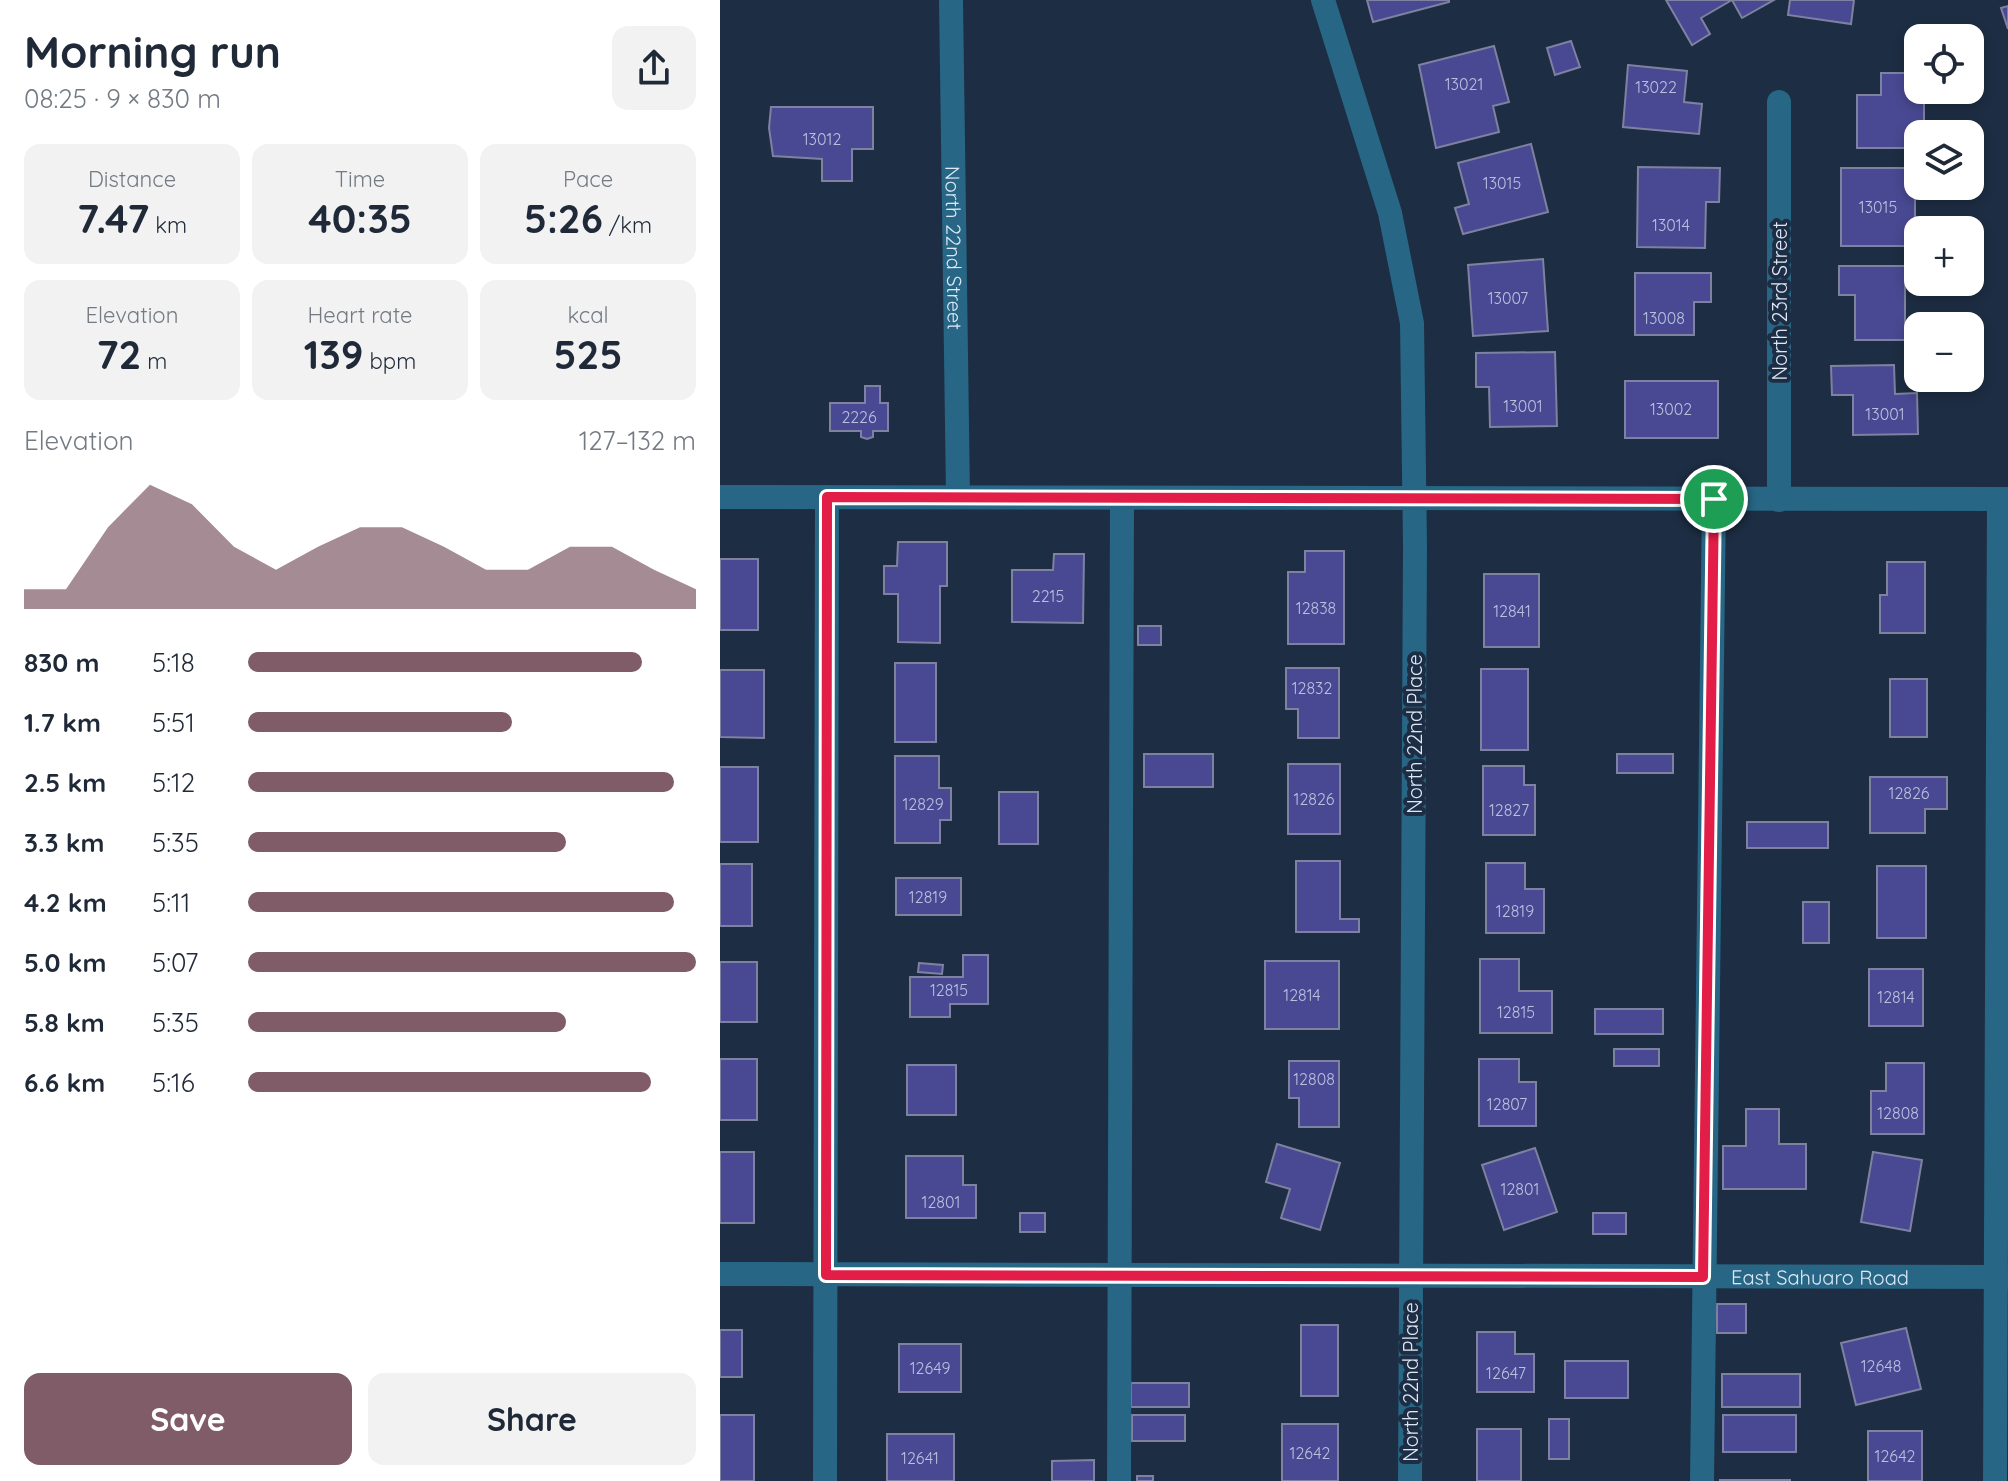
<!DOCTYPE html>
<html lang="en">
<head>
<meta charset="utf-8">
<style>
	:root { --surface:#fff; --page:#f2f2f3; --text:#1f2937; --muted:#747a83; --accent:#7f5c67 }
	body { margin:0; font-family:Quicksand,sans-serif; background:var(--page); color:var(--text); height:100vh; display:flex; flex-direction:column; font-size:30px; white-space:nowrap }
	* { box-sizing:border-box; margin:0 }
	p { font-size:26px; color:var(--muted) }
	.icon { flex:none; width:44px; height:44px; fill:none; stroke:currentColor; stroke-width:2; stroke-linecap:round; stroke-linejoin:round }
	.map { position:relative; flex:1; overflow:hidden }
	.sheet { display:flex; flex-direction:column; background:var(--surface); width:720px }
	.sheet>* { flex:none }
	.fabs { position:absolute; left:1184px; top:24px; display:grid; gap:16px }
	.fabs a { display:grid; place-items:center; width:80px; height:80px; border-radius:16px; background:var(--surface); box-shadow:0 4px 12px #0003; font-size:40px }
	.pin { position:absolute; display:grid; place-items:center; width:68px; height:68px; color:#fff; margin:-34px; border:4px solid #fff; border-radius:50%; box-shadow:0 2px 8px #0007 }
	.round { display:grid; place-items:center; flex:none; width:84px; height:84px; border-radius:16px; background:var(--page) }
	.headline { display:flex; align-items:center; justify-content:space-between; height:136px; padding:0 24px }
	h1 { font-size:44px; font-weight:700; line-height:60px }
	.metrics { display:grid; grid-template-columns:repeat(3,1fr); gap:12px; height:136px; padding:8px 24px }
	.metrics div { display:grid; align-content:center; border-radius:16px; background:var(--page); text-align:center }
	.metrics b { font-size:40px; font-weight:700 }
	.metrics small { font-size:22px; font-weight:400 }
	.metrics p { font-size:22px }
	.chart { height:224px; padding:16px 24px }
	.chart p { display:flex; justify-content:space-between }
	.chart svg { width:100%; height:144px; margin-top:8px; fill:var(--accent); opacity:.7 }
	.action { display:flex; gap:16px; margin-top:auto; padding:16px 24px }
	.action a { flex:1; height:92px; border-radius:16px; background:var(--accent); color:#fff; font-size:32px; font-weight:700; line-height:92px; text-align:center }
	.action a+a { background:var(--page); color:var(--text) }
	ul { padding:0 24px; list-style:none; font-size:26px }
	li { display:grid; grid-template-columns:128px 96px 1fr; align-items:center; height:60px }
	li i { height:20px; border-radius:10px; background:var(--accent) }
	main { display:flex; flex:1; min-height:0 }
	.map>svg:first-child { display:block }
	.building { fill:#484992; stroke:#7e81a0; stroke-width:2 }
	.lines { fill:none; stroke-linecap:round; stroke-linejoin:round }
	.minor { stroke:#276684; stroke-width:24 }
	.route-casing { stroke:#fff; stroke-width:16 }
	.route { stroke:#e11d48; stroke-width:10 }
	.labels { text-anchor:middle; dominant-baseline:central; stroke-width:8; stroke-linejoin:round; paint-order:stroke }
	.number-label { font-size:16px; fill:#b8c0de }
	.street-label { font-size:20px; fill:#dde8f7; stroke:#1d2d43 }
</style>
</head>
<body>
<main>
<section class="sheet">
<div class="headline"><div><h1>Morning run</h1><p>08:25 · 9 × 830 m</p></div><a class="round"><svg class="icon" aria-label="share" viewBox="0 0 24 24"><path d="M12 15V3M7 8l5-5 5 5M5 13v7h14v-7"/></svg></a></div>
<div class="metrics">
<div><p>Distance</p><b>7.47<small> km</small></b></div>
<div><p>Time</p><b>40:35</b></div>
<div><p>Pace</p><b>5:26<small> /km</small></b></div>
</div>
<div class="metrics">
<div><p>Elevation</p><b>72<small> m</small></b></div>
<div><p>Heart rate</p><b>139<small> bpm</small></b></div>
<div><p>kcal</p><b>525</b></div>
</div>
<div class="chart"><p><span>Elevation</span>127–132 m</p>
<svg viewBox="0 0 160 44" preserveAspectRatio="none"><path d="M0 44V38L10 38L20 19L30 6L40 12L50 25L60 32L70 25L80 19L90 19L100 25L110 32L120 32L130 25L140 25L150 32L160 38V44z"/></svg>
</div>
<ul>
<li><b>830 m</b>5:18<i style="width:88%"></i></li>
<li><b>1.7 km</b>5:51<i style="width:59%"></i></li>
<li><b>2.5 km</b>5:12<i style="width:95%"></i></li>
<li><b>3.3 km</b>5:35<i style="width:71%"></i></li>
<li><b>4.2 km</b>5:11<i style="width:95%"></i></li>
<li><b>5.0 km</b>5:07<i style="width:100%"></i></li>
<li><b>5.8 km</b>5:35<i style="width:71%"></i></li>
<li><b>6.6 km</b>5:16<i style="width:90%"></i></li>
</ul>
<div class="action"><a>Save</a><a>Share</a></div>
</section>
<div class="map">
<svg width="1288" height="1481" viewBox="0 0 1288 1481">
	<rect width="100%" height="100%" fill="#1d2d43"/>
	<g class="building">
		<path d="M647,0H729V2L653,22Z"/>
		<path d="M946,0H1054L1022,18L1012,0L981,18L990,34L972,45Z"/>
		<path d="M1070,0H1134L1131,24L1068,15Z"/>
		<path d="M1288,6V29L1281,8Z"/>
		<path d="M851,41L860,67L835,75L827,48Z"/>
		<path d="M774,46L789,102L773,106L779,132L716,148L699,65Z"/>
		<path d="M908,65L967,71L964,102L982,104L979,134L903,127Z"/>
		<path d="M1161,73H1198V90H1204V121H1217V134H1198V148H1137V95H1161Z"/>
		<path d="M51,107H153V149H132V181H102V159L53,156L49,128Z"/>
		<path d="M811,144L828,212L743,234L735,208L749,204L738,163Z"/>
		<path d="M918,167L1000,168L999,202H986L985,248L917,247Z"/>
		<rect x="1121" y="168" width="74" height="78"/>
		<path d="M823,259L828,331L753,336L748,265Z"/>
		<path d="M1119,266H1185V340H1135V295H1119Z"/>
		<path d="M915,273H991V302H974V335H915Z"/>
		<path d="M835,352L837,426L770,427L769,387H756V353Z"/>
		<path d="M1174,365L1175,394L1197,393L1198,434L1133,435V395H1112L1111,366Z"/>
		<rect x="905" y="381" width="93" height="57"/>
		<path d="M145,386H160V403H168V431H153V437L147,439L141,437V431H110V403H145Z"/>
		<path d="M178,542H227V586H220V643L178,642V594H164V566H177Z"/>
		<path d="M585,551H624V644H568V572H585Z"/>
		<path d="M334,554H364L363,623L292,622V570H333Z"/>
		<rect x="0" y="559" width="38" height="71"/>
		<path d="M1167,562H1205V633H1160V595H1167Z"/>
		<rect x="764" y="574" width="55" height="73"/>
		<rect x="418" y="626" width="23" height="19"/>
		<rect x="175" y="663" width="41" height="79"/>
		<path d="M566,668H619V738H578V709H566Z"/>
		<rect x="761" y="669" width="47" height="81"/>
		<path d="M0,670H44V738L0,737Z"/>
		<rect x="1170" y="679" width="37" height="58"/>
		<rect x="424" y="754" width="69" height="33"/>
		<rect x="897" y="754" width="56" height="19"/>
		<path d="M175,756H219V788H231V820H220V843H175Z"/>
		<rect x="568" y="764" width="52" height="70"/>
		<path d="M763,766H804V785H815V835H763Z"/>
		<rect x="0" y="767" width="38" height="75"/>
		<path d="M1150,777H1227V809H1205V833H1150Z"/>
		<rect x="279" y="792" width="39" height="52"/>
		<rect x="1027" y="822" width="81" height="26"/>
		<path d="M576,861H620V919H639V932H576Z"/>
		<path d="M766,863H805V889H824V933H766Z"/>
		<rect x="0" y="864" width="32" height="62"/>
		<rect x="1157" y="866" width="49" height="72"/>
		<rect x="176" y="878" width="65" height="37"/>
		<rect x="1083" y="902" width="26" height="41"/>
		<path d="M243,955H268V1004H230V1017H190V977H243Z"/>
		<path d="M760,959H799V991H832V1033H760Z"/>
		<rect x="545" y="961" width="74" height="68"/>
		<rect x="0" y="962" width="37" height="60"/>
		<path d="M199,963L223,965L222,974L198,972Z"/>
		<rect x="1149" y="969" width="54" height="57"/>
		<rect x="875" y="1009" width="68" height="25"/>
		<rect x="894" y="1049" width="45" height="17"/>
		<rect x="0" y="1059" width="37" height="61"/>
		<path d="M759,1059H799V1082H816V1126H759Z"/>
		<path d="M569,1061H619V1127H579V1098H569Z"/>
		<path d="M1166,1063H1204V1134H1151V1091H1166Z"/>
		<rect x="187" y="1065" width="49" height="50"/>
		<path d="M1026,1109H1059V1144H1086V1189H1003V1146H1026Z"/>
		<path d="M557,1144L620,1163L600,1230L561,1218L570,1189L546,1182Z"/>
		<path d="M815,1148L837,1212L784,1230L762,1165Z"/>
		<rect x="0" y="1152" width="34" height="71"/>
		<path d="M1153,1152L1202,1160L1190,1231L1141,1222Z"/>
		<path d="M186,1156H243V1185H256V1218H186Z"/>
		<rect x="300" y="1213" width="25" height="19"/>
		<rect x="873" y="1213" width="33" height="21"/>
		<rect x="997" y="1304" width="29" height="29"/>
		<rect x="581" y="1325" width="37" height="71"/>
		<path d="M1186,1328L1201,1389L1136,1405L1121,1343Z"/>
		<rect x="0" y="1330" width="22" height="47"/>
		<path d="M757,1332H795V1354H814V1392H757Z"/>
		<rect x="179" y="1344" width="62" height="48"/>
		<rect x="845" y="1361" width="63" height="37"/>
		<rect x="1002" y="1374" width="78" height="33"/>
		<rect x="411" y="1383" width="58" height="24"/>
		<rect x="0" y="1415" width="34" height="66"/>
		<rect x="412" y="1415" width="53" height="26"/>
		<rect x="1003" y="1415" width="73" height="37"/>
		<rect x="829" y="1419" width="20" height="40"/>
		<rect x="562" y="1424" width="56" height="57"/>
		<rect x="757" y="1429" width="44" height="52"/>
		<rect x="1148" y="1431" width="54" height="50"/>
		<rect x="167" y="1434" width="67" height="47"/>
		<path d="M374,1460V1481H332V1461Z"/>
		<rect x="417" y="1476" width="16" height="5"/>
		<rect x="1000" y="1480" width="70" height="1"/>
	</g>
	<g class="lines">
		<g class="minor">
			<path id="s1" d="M231,0L238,496"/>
			<path d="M603,0L670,213L692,323L695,546L690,1481"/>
			<path d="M1059,102V500"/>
			<path d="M0,497L1288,499"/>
			<path id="s2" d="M0,1274L1288,1277"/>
			<path d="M105,1481L107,497"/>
			<path d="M399,1481L402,498"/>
			<path d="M982,1481L994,499"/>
			<path d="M1275,1481L1279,499"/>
		</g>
	</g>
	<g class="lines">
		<defs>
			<path id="route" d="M107,497L994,499L983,1277L106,1275Z"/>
		</defs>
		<use href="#route" class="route-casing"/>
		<use href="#route" class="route"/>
	</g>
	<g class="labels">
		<g class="number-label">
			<text x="744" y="84">13021</text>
			<text x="936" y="87">13022</text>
			<text x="102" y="139">13012</text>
			<text x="782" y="183">13015</text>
			<text x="1158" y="207">13015</text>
			<text x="951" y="225">13014</text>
			<text x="788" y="298">13007</text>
			<text x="944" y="318">13008</text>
			<text x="803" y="406">13001</text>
			<text x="951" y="409">13002</text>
			<text x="1165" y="414">13001</text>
			<text x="139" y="417">2226</text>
			<text x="328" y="596">2215</text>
			<text x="596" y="608">12838</text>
			<text x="792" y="611">12841</text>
			<text x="592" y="688">12832</text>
			<text x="1189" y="793">12826</text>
			<text x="594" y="799">12826</text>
			<text x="203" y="804">12829</text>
			<text x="789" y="810">12827</text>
			<text x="208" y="897">12819</text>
			<text x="795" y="911">12819</text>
			<text x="229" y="990">12815</text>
			<text x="582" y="995">12814</text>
			<text x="1176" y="997">12814</text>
			<text x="796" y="1012">12815</text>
			<text x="594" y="1079">12808</text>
			<text x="787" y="1104">12807</text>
			<text x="1178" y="1113">12808</text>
			<text x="800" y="1189">12801</text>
			<text x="221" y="1202">12801</text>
			<text x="1161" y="1366">12648</text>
			<text x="210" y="1368">12649</text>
			<text x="786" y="1373">12647</text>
			<text x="590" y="1453">12642</text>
			<text x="1175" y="1456">12642</text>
			<text x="200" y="1458">12641</text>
		</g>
		<g class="street-label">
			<text stroke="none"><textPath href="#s1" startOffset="248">North 22nd Street</textPath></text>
			<text transform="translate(1059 301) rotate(-90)">North 23rd Street</text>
			<text transform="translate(694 734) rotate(-90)">North 22nd Place</text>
			<text stroke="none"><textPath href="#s2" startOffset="1100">East Sahuaro Road</textPath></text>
			<text transform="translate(690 1382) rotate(-90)">North 22nd Place</text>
		</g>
	</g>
</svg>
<div class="fabs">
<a><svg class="icon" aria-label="locate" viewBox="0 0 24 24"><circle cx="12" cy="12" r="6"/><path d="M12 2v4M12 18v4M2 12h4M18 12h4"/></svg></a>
<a><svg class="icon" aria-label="layers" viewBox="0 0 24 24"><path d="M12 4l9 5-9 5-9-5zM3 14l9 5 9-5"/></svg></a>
<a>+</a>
<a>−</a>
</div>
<div class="pin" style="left:994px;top:499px;background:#1e9e55"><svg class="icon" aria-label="arrive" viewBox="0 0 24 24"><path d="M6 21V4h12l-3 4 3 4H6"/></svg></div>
</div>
</main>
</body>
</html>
